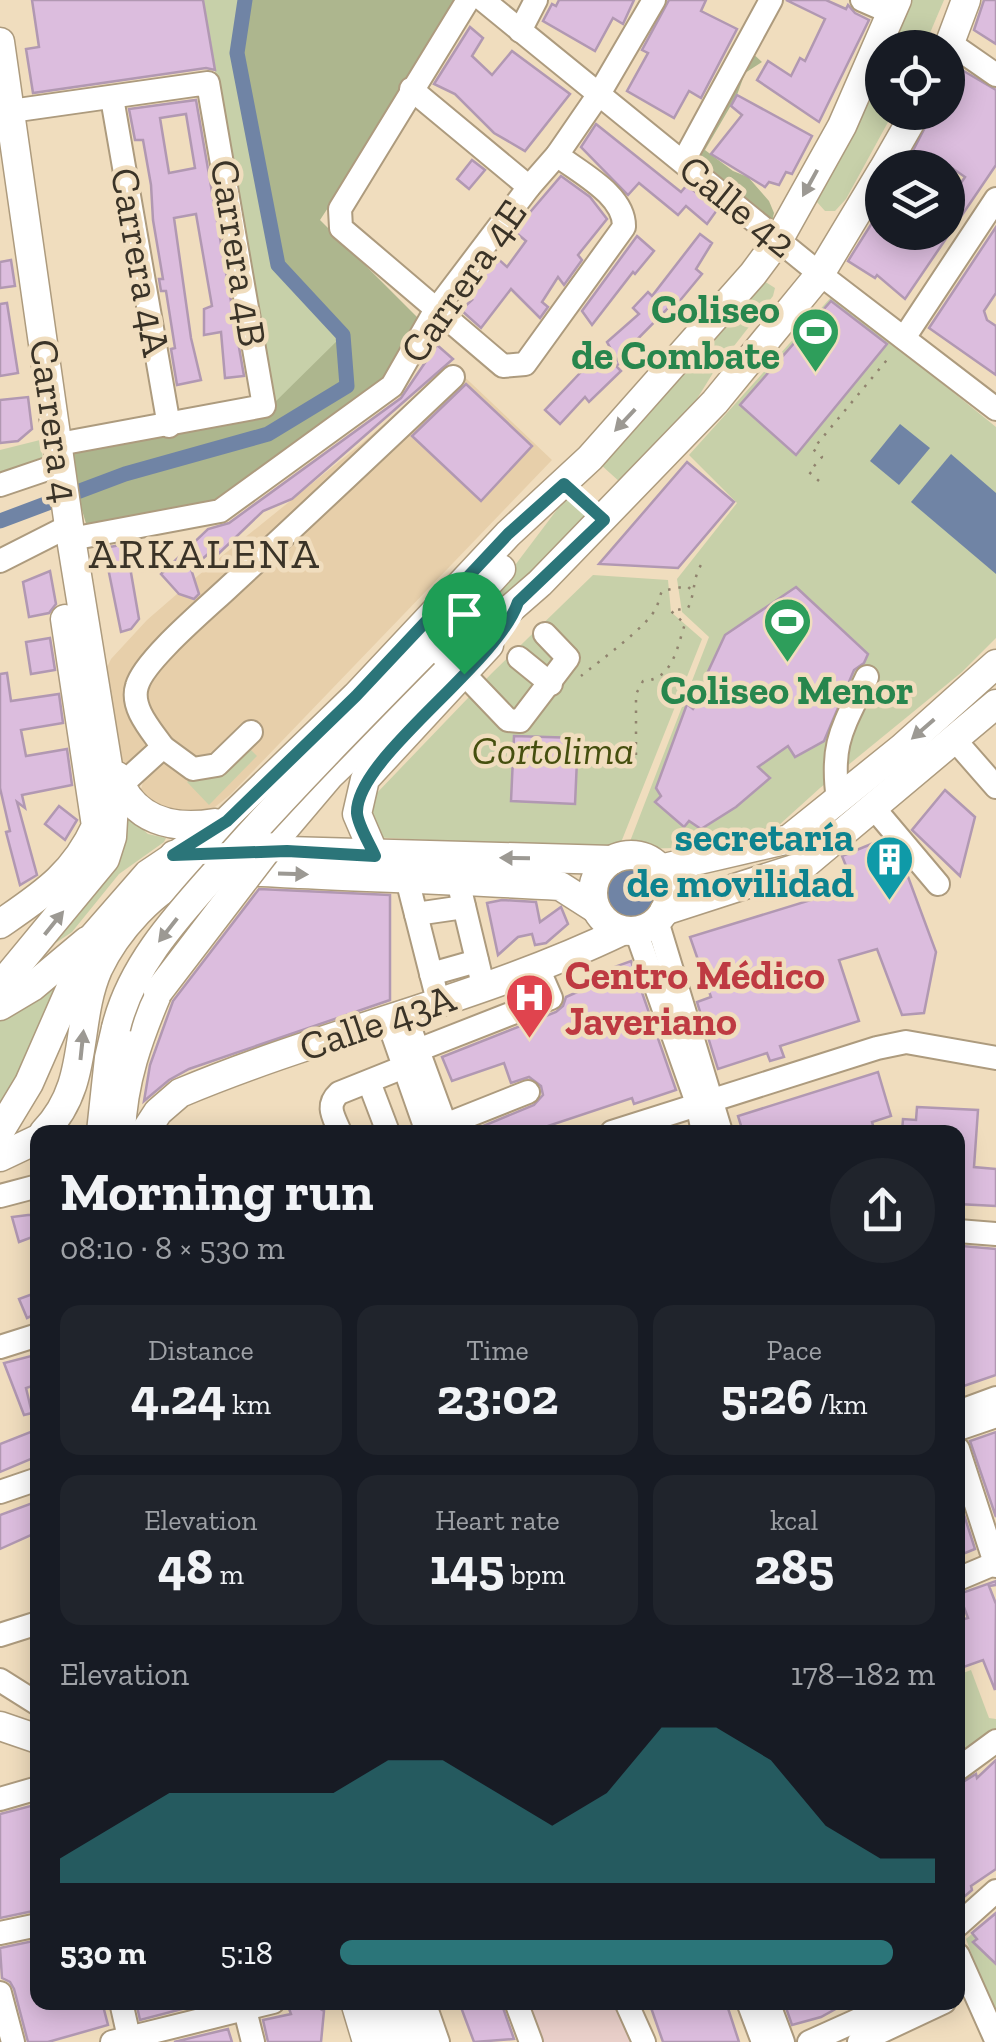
<!DOCTYPE html>
<html lang="en">
<head>
<meta charset="utf-8">
<style>
	:root { --surface:#171b24; --page:#20242c; --text:#f1f3f6; --muted:#9ea1a6; --accent:#2b7579 }
	body { margin:0; font-family:"Zilla Slab",serif; background:var(--page); color:var(--text); height:100vh; display:flex; flex-direction:column; font-size:38px; white-space:nowrap }
	* { box-sizing:border-box; margin:0 }
	p { font-size:32px; color:var(--muted) }
	.icon { flex:none; width:55px; height:55px; fill:none; stroke:currentColor; stroke-width:2; stroke-linecap:round; stroke-linejoin:round }
	.map { position:relative; flex:1; overflow:hidden }
	.panel { position:absolute; left:30px; top:1125px; width:935px; height:885px; display:flex; flex-direction:column; background:var(--surface); border-radius:20px; box-shadow:0 5px 25px #0003 }
	.panel>* { flex:none }
	.controls { position:absolute; left:865px; top:30px; display:grid; gap:20px }
	.controls a { display:grid; place-items:center; width:100px; height:100px; border-radius:50%; background:var(--surface); box-shadow:0 5px 25px #0003; font-size:50px }
	.pin { position:absolute; display:grid; place-items:center; width:85px; height:85px; color:#fff; margin:-102px -42px; border-radius:50% 50% 50% 0; rotate:-45deg; box-shadow:0 0 10px #0007 }
	.pin .icon { rotate:45deg }
	.round { display:grid; place-items:center; flex:none; width:105px; height:105px; border-radius:52px; background:var(--page) }
	.overview { display:flex; align-items:center; justify-content:space-between; height:170px; padding:0 30px }
	h1 { font-size:55px; font-weight:700; line-height:75px }
	.metrics { display:grid; grid-template-columns:repeat(3,1fr); gap:15px; height:170px; padding:10px 30px }
	.metrics div { display:grid; align-content:center; border-radius:20px; background:var(--page); text-align:center }
	.metrics b { font-size:50px; font-weight:700 }
	.metrics small { font-size:28px; font-weight:400 }
	.metrics p { font-size:28px }
	.chart { height:280px; padding:20px 30px }
	.chart p { display:flex; justify-content:space-between }
	.chart svg { width:100%; height:180px; margin-top:10px; fill:var(--accent); opacity:.7 }
	ul { padding:0 30px; list-style:none; font-size:32px }
	li { display:grid; grid-template-columns:160px 120px 1fr; align-items:center; height:75px }
	li i { height:25px; border-radius:12px; background:var(--accent) }
	.map>svg:first-child { display:block }
	.commercial { fill:#e9cfc9 }
	.built { fill:#e7cfaa }
	.green { fill:#c7d0a9 }
	.forest { fill:#adb68e }
	.water { fill:#7084a5 }
	.lines { fill:none; stroke-linecap:round; stroke-linejoin:round }
	.canal { stroke:#7084a5; stroke-width:15 }
	.building { fill:#dcbdde; stroke:#b198b2; stroke-width:2.5; fill-rule:evenodd }
	.minor-casing { stroke:#ad9b7e; stroke-width:26 }
	.major-casing { stroke:#ad9b7e; stroke-width:31 }
	.path { stroke:#90836e; stroke-width:2.5; stroke-dasharray:2.5 8; stroke-linecap:butt }
	.minor { stroke:#fff; stroke-width:22 }
	.major { stroke:#fff; stroke-width:28 }
	.major-bridge-casing { stroke:#ad9b7e; stroke-width:31; stroke-linecap:butt }
	.major-bridge { stroke:#fff; stroke-width:28 }
	.oneway { fill:#9c9993 }
	.route-casing { stroke:#fff; stroke-width:20 }
	.route { stroke:#2b7579; stroke-width:12 }
	.labels { text-anchor:middle; dominant-baseline:central; stroke-width:9; stroke-linejoin:round; paint-order:stroke }
	.street-label { font-size:40px; fill:#3a3327; stroke:#f0ddbe }
	.leisure-label { font-size:40px; font-weight:bold; fill:#27864d; stroke:#f0ddbe; text-anchor:end }
	.park-label { font-size:40px; font-style:italic; fill:#454f0e; stroke:#f0ddbe }
	.culture-label { font-size:40px; font-weight:bold; fill:#0d838f; stroke:#f0ddbe; text-anchor:end }
	.health-label { font-size:40px; font-weight:bold; fill:#be3a42; stroke:#f0ddbe; text-anchor:start }
	.neighbourhood-label { font-size:42px; letter-spacing:2.5px; fill:#3a3327; stroke:#f0ddbe }
</style>
</head>
<body>
<div class="map">
<svg width="996" height="2042" viewBox="0 0 996 2042">
	<rect width="100%" height="100%" fill="#f0ddbe"/>
	<path class="commercial" d="M522,2003H622L639,2042H538Z"/>
	<path class="built" d="M452,365L552,460L230,795L206,814L190,820L139,796L144,779L134,762L116,769L104,674L111,659L147,620L207,568L361,444Z"/>
	<g class="green">
		<path d="M203,0H245L237,53L278,265L343,335L347,386L271,406Z"/>
		<path d="M908,0H944L924,47L888,48Z"/>
		<path d="M882,59V112L893,113L846,199L835,211H825L817,202Z"/>
		<path d="M761,279L775,288L773,296L713,373L690,410L621,483L600,464L707,347Z"/>
		<path d="M833,295L996,427V638L962,672L820,788L768,835L711,847L639,849L629,844L709,637L682,612L677,579L737,503L689,455Z"/>
		<path d="M40,440L45,469L0,485V450Z"/>
		<path d="M568,495L591,517L530,579L440,653L503,581Z"/>
		<path d="M593,575L668,580L671,612L702,639L618,850L370,837L374,796L492,673Z"/>
		<path d="M235,734L257,756L209,805L187,782Z"/>
		<path d="M119,809L148,834L166,838L164,842L119,874L72,932L21,966Z"/>
		<path d="M63,970L24,1067L0,1106V1014Z"/>
		<path d="M971,1670L989,1718L996,1719V1741L958,1769V1675Z"/>
		<path d="M996,1914V2019L966,1939Z"/>
	</g>
	<g class="forest">
		<path d="M245,0H464L320,220L422,322L388,386L220,511L87,527L62,442L271,406L343,335L278,265L237,53Z"/>
		<path d="M749,50L762,62L745,73L737,95L705,150L733,171L748,177L769,201L774,213L771,226L687,161Z"/>
	</g>
	<g class="water">
		<path d="M900,424L930,448L899,485L870,461Z"/>
		<path d="M951,454L996,493V574L911,502Z"/>
		<circle cx="630" cy="893" r="27"/>
	</g>
	<g class="lines">
		<path class="canal" d="M0,521L125,474L268,434L347,386L343,335L278,265L237,53L245,0"/>
	</g>
	<g class="building">
		<path d="M32,0H203L215,70L206,68L33,93L26,49L39,47Z"/>
		<path d="M559,0H634L623,24L613,18L595,51L543,21L552,4L556,6Z"/>
		<path d="M669,0H706L701,11L737,29L701,98L689,91L674,118L627,91L648,53L642,50Z"/>
		<path d="M786,0H826L846,9L848,5L855,13L869,20L819,122L757,80L768,61L791,76L800,58L805,61L825,19Z"/>
		<path d="M984,0H996V44L974,30Z"/>
		<path d="M470,27L483,38L472,56L492,75L512,51L570,94L525,151L494,133L455,94L434,84Z"/>
		<path d="M962,70L996,90V165L905,299L877,275L875,278L848,261L882,207V232H948V202L965,177L952,168H904L933,112H948V90Z"/>
		<path d="M737,95L812,136L792,174L786,172L779,185L769,182L765,187L711,154L742,115L731,106Z"/>
		<path d="M196,100L244,376L225,378L221,332L204,335V309L212,306L196,214L174,218L191,338L201,380L177,385L171,349L175,348L166,291H161L159,279H163L153,220L151,185L143,140H135L129,109ZM186,114L195,168L169,173L160,118Z"/>
		<path d="M596,124L681,192L687,185L717,210L707,224L686,206L678,215L639,183L628,195L581,147Z"/>
		<path d="M472,160L485,170L469,189L457,179Z"/>
		<path d="M561,176L590,197L607,219L578,255L582,260L564,285L558,277L542,302L548,307L540,318L511,289L481,328L461,310L472,300L466,296L496,257L507,267L526,241L514,231Z"/>
		<path d="M996,227V293L984,311L987,320L996,326V375L929,328Z"/>
		<path d="M700,234L712,243L696,269L702,274L673,309L670,306L617,360L607,342L639,314L633,308L648,292L652,296Z"/>
		<path d="M637,236L654,251L635,274L633,272L592,325L582,311Z"/>
		<path d="M11,260L15,286L0,288V262Z"/>
		<path d="M831,301L887,344L796,455L740,405Z"/>
		<path d="M7,303L18,373L0,376V304Z"/>
		<path d="M437,345L453,359L292,499L263,511L213,559L208,554L191,569L199,594L194,599L179,594L161,574L208,529L229,523L401,398Z"/>
		<path d="M606,352L620,363L616,366L621,371L589,402L585,397L560,424L545,410L580,373L576,370L587,360L593,364Z"/>
		<path d="M466,384L532,446L481,501L412,436Z"/>
		<path d="M28,397L32,429L18,441L0,443V400Z"/>
		<path d="M687,462L734,502L678,568L599,564Z"/>
		<path d="M126,544L139,619L131,629L121,632L104,548Z"/>
		<path d="M50,571L56,604L49,613L29,617L23,582Z"/>
		<path d="M796,587L868,654L864,663L854,670L824,741L795,757L788,746L758,767L770,778L736,807L701,829L689,821L684,827L655,802L661,796L656,788L687,704L693,709L711,684L706,676L725,635Z"/>
		<path d="M50,638L55,670L31,674L26,642Z"/>
		<path d="M7,673L11,701L59,694L63,723L21,730L26,756L67,749L72,785L22,795L25,808L17,802L37,875L20,885L6,832L10,831L0,788V674Z"/>
		<path d="M514,736L578,738L575,804L511,801Z"/>
		<path d="M945,790L975,817L960,876L912,830Z"/>
		<path d="M59,806L77,820L65,840L45,824Z"/>
		<path d="M881,840L904,866L936,952L924,1013L902,1015L877,949L839,960L859,1021L780,1046L784,1057L770,1061L767,1053L718,1069L697,1002L711,997L690,937L824,896L822,890L852,881L842,856Z"/>
		<path d="M259,889L390,895V1000L189,1069L169,1080L144,1101L150,1065L173,1001Z"/>
		<path d="M502,900L536,902L540,922L561,907L568,924L546,943L535,945L532,934L518,937L498,955L487,903Z"/>
		<path d="M631,961L676,1090L634,1104L632,1098L530,1132H477L476,1129L534,1105L543,1095L541,1086L529,1077L511,1083L504,1063L452,1081L442,1057L556,1012L563,1006L566,997L611,977L609,969Z"/>
		<path d="M878,1072L891,1116L872,1122L875,1132H857L856,1128L841,1132H743L738,1116Z"/>
		<path d="M917,1107L978,1110L974,1167L996,1169V1206L958,1204V1132H902L903,1119L916,1120Z"/>
		<path d="M28,1215H38V1235L19,1242L12,1217Z"/>
		<path d="M962,1246L996,1249V1375L958,1388V1248Z"/>
		<path d="M38,1292V1313L27,1318L19,1299Z"/>
		<path d="M35,1355L38,1384L26,1388L32,1413L24,1415L4,1363Z"/>
		<path d="M38,1429V1456L0,1472V1444Z"/>
		<path d="M996,1432V1517L970,1441Z"/>
		<path d="M958,1496L975,1549L958,1556Z"/>
		<path d="M38,1501V1532L0,1549V1515Z"/>
		<path d="M996,1581V1585L989,1586L996,1604L995,1690L983,1660L958,1669V1621L968,1618L959,1594Z"/>
		<path d="M996,1760V1869L971,1886L972,1890L958,1902V1785L976,1774L977,1778Z"/>
		<path d="M38,1804V1910L0,1918V1814Z"/>
		<path d="M996,1913V1964L973,1942L977,1939L972,1933Z"/>
		<path d="M38,1940V2002H102L108,2025L48,2042H28L14,1989L10,1982L2,1978L0,1948Z"/>
		<path d="M136,2002H209L140,2020Z"/>
		<path d="M459,2002H501L514,2039L474,2042Z"/>
		<path d="M649,2002H726L739,2042H663Z"/>
		<path d="M784,2002H848L821,2017L792,2025Z"/>
		<path d="M309,2003L324,2011L321,2042H268L263,2020L291,2014L288,2006Z"/>
		<path d="M228,2029L232,2042H174Z"/>
	</g>
	<g class="lines">
		<defs>
			<g id="minor">
				<path d="M468,0L340,209L341,228L503,366L525,364L624,227C625,195 580,173 557,155"/>
				<path d="M483,0L820,274L996,409"/>
				<path d="M862,0L892,13"/>
				<path d="M520,31L536,0"/>
				<path d="M950,43L996,75"/>
				<path d="M411,89L529,187"/>
				<path d="M112,98L169,426"/>
				<path d="M11,111L208,83L264,406L59,444"/>
				<path d="M683,162L771,0"/>
				<path d="M904,338L996,199"/>
				<path d="M0,485L62,464"/>
				<path d="M71,539L220,511L392,386L435,311L529,187L557,155L599,94L654,0"/>
				<path d="M0,561L69,526"/>
				<path d="M519,658L551,684"/>
				<path d="M464,674L508,720L520,721L568,658L545,634"/>
				<path d="M954,739L996,787"/>
				<path d="M163,747L193,769L217,765L251,732"/>
				<path d="M120,786L163,747C152,731 130,708 137,686C144,660 208,607 230,586C305,517 379,447 453,377"/>
				<path d="M838,800C830,742 843,728 867,677"/>
				<path d="M873,807L938,884"/>
				<path d="M407,879L438,1001"/>
				<path d="M458,881L483,985"/>
				<path d="M416,914L464,907"/>
				<path d="M657,921L721,1132"/>
				<path d="M636,931L697,1103L703,1132"/>
				<path d="M431,974L477,961"/>
				<path d="M404,1012L448,1132"/>
				<path d="M387,1018L427,1132"/>
				<path d="M418,1050L551,998L538,968"/>
				<path d="M369,1082L388,1132"/>
				<path d="M445,1125L528,1092"/>
				<path d="M340,1132C334,1117 325,1106 339,1093L404,1067"/>
				<path d="M612,1132L877,1048L906,1042L996,1058"/>
				<path d="M0,1196L38,1186"/>
				<path d="M958,1231L996,1234"/>
				<path d="M0,1347L38,1335"/>
				<path d="M958,1412L996,1398"/>
				<path d="M958,1429L996,1416"/>
				<path d="M958,1449L996,1566"/>
				<path d="M0,1492L38,1479"/>
				<path d="M958,1579L996,1563"/>
				<path d="M0,1635L38,1623"/>
				<path d="M0,1680L38,1704"/>
				<path d="M958,1769L996,1741"/>
				<path d="M0,1799L38,1788"/>
				<path d="M958,1925L996,1891"/>
				<path d="M0,1933L38,1925"/>
				<path d="M958,1955L996,2040"/>
				<path d="M0,1993L13,2042"/>
				<path d="M121,2002L130,2042"/>
				<path d="M243,2002L253,2042"/>
				<path d="M424,2002L438,2042"/>
				<path d="M516,2002L531,2042"/>
				<path d="M626,2002L644,2042"/>
				<path d="M748,2002L763,2042"/>
				<path d="M768,2002L783,2042"/>
				<path d="M112,2042L273,2002"/>
				<path d="M809,2042L898,2002"/>
				<path d="M859,2042L944,2002"/>
			</g>
			<g id="major">
				<path d="M0,42L69,526L114,803L112,837L105,859L0,986"/>
				<path d="M948,48L966,0"/>
				<path d="M884,168L916,112"/>
				<path d="M424,653L501,569"/>
				<path d="M117,776C133,821 172,830 215,823"/>
				<path d="M269,847L330,775L439,671L540,583L715,402L820,274L882,171"/>
				<path d="M174,855L287,851L612,860"/>
				<circle cx="631" cy="893" r="38"/>
				<path d="M375,856L357,814L365,779L489,645"/>
				<path d="M660,869L789,839L902,748L996,664"/>
				<path d="M664,911L803,866L996,704"/>
				<path d="M0,924C42,895 74,875 96,826L65,619"/>
				<path d="M0,1006L32,987L87,941"/>
				<path d="M0,1131L29,1083L93,937L148,874L227,821L356,696L508,534L590,458L753,274L779,239L842,126L897,0"/>
				<path d="M44,1132C91,1084 74,1024 98,969C115,933 155,885 194,874C214,868 277,873 301,874C387,878 474,881 560,886L596,909"/>
				<path d="M101,1132L109,1058L116,1028"/>
				<path d="M121,1132C123,1081 138,1039 158,992"/>
				<path d="M145,1132L158,1112L180,1093C325,1032 481,999 622,931"/>
				<path d="M0,1157L38,1139"/>
				<path d="M0,1726L38,1739"/>
				<path d="M355,2002L367,2042"/>
				<path d="M383,2002L393,2042"/>
				<path d="M403,2002L414,2042"/>
			</g>
		</defs>
		<use href="#minor" class="minor-casing"/>
		<use href="#major" class="major-casing"/>
		<g class="path">
			<path d="M819,481L809,472L822,457L813,449L891,355"/>
			<path d="M581,676C598,662 650,625 657,606C659,601 660,595 662,591L687,586L695,593"/>
			<path d="M636,755V694L643,681C673,680 677,647 685,624L671,611L688,608C696,592 692,575 704,561"/>
		</g>
		<use href="#minor" class="minor"/>
		<use href="#major" class="major"/>
		<defs>
			<g id="major-bridge">
				<path d="M158,992L269,847"/>
				<path d="M116,1028C132,961 184,909 229,858C292,787 358,720 424,653"/>
			</g>
		</defs>
		<use href="#major-bridge" class="major-bridge-casing"/>
		<use href="#major-bridge" class="major-bridge"/>
	</g>
	<defs><path id="oneway-solid" d="M-6-.8H1V-3.2L6.5 0L1 3.2V.8H-6Z" transform="scale(2.5)"/></defs>
	<g class="oneway">
		<use href="#oneway-solid" transform="translate(810 183) rotate(119)"/>
		<use href="#oneway-solid" transform="translate(625 420) rotate(133)"/>
		<use href="#oneway-solid" transform="translate(923 729) rotate(139)"/>
		<use href="#oneway-solid" transform="translate(515 858) rotate(-179)"/>
		<use href="#oneway-solid" transform="translate(293 874) rotate(2)"/>
		<use href="#oneway-solid" transform="translate(54 923) rotate(-51)"/>
		<use href="#oneway-solid" transform="translate(168 930) rotate(128)"/>
		<use href="#oneway-solid" transform="translate(82 1045) rotate(-84)"/>
	</g>
	<g class="lines">
		<defs>
			<path id="route" d="M564,484L604,520L518,602C497,665 355,758 357,813C358,826 370,844 375,856L287,851L173,855L227,821L356,696L508,534Z"/>
		</defs>
		<use href="#route" class="route-casing"/>
		<use href="#route" class="route"/>
	</g>
	<defs>
		<symbol id="stadium-pin" viewBox="-11 -11 22 30"><path d="M0 17L-7.5 6A9.5 9.5 0 1 1 7.5 6Z" fill="#2e9e5b" stroke="#f0ddbe"/><path d="M0-5a6.5 5 0 1 0 0 10a6.5 5 0 1 0 0-10ZM-3.5-1.8h7v3.6h-7Z" fill="#fff"/></symbol>
		<symbol id="building-pin" viewBox="-11 -11 22 30"><path d="M0 17L-7.5 6A9.5 9.5 0 1 1 7.5 6Z" fill="#0f9aa8" stroke="#f0ddbe"/><path d="M-4-6H4V6H1V3H-1V6H-4ZM-2.5-4.3h1.7v1.8h-1.7ZM.8-4.3h1.7v1.8H.8ZM-2.5-1h1.7V.8h-1.7ZM.8-1h1.7V.8H.8Z" fill="#fff"/></symbol>
		<symbol id="hospital-pin" viewBox="-11 -11 22 30"><path d="M0 17L-7.5 6A9.5 9.5 0 1 1 7.5 6Z" fill="#e0444e" stroke="#f0ddbe"/><path d="M-5-5h3v3.5h4V-5h3V5h-3V1.5h-4V5h-3Z" fill="#fff"/></symbol>
	</defs>
	<g fill-rule="evenodd">
		<use href="#stadium-pin" x="788" y="304" width="55" height="75"/>
		<use href="#stadium-pin" x="760" y="594" width="55" height="75"/>
		<use href="#building-pin" x="862" y="832" width="55" height="75"/>
		<use href="#hospital-pin" x="502" y="970" width="55" height="75"/>
	</g>
	<g class="labels">
		<g class="street-label">
			<text transform="translate(738 206) rotate(39)">Calle 42</text>
			<text transform="translate(239 253) rotate(81)">Carrera 4B</text>
			<text transform="translate(141 262) rotate(80)">Carrera 4A</text>
			<text transform="translate(463 281) rotate(-55)">Carrera 4E</text>
			<text transform="translate(55 421) rotate(82)">Carrera 4</text>
			<text transform="translate(377 1022) rotate(-19)">Calle 43A</text>
		</g>
		<g class="leisure-label">
			<text x="780" y="309">Coliseo<tspan x="780" dy="46">de Combate</tspan></text>
			<text x="787" y="690" text-anchor="middle">Coliseo Menor</text>
		</g>
		<g class="park-label">
			<text x="553" y="750">Cortolima</text>
		</g>
		<g class="culture-label">
			<text x="854" y="837">secretaría<tspan x="854" dy="46">de movilidad</tspan></text>
		</g>
		<g class="health-label">
			<text x="565" y="975">Centro Médico<tspan x="565" dy="46">Javeriano</tspan></text>
		</g>
		<g class="neighbourhood-label">
			<text x="205" y="553">ARKALENA</text>
		</g>
	</g>
</svg>
<div class="controls">
<a><svg class="icon" aria-label="locate" viewBox="0 0 24 24"><circle cx="12" cy="12" r="6"/><path d="M12 2v4M12 18v4M2 12h4M18 12h4"/></svg></a>
<a><svg class="icon" aria-label="layers" viewBox="0 0 24 24"><path d="M12 4l9 5-9 5-9-5zM3 14l9 5 9-5"/></svg></a>
</div>
<div class="pin" style="left:464px;top:674px;background:#1e9e55"><svg class="icon" aria-label="arrive" viewBox="0 0 24 24"><path d="M6 21V4h12l-3 4 3 4H6"/></svg></div>
<section class="panel">
<div class="overview"><div><h1>Morning run</h1><p>08:10 · 8 × 530 m</p></div><a class="round"><svg class="icon" aria-label="share" viewBox="0 0 24 24"><path d="M12 15V3M7 8l5-5 5 5M5 13v7h14v-7"/></svg></a></div>
<div class="metrics">
<div><p>Distance</p><b>4.24<small> km</small></b></div>
<div><p>Time</p><b>23:02</b></div>
<div><p>Pace</p><b>5:26<small> /km</small></b></div>
</div>
<div class="metrics">
<div><p>Elevation</p><b>48<small> m</small></b></div>
<div><p>Heart rate</p><b>145<small> bpm</small></b></div>
<div><p>kcal</p><b>285</b></div>
</div>
<div class="chart"><p><span>Elevation</span>178–182 m</p>
<svg viewBox="0 0 160 44" preserveAspectRatio="none"><path d="M0 44V38L10 30L20 22L30 22L40 22L50 22L60 14L70 14L80 22L90 30L100 22L110 6L120 6L130 14L140 30L150 38L160 38V44z"/></svg>
</div>
<ul>
<li><b>530 m</b>5:18<i style="width:93%"></i></li>
</ul>
</section>
</div>
</body>
</html>
